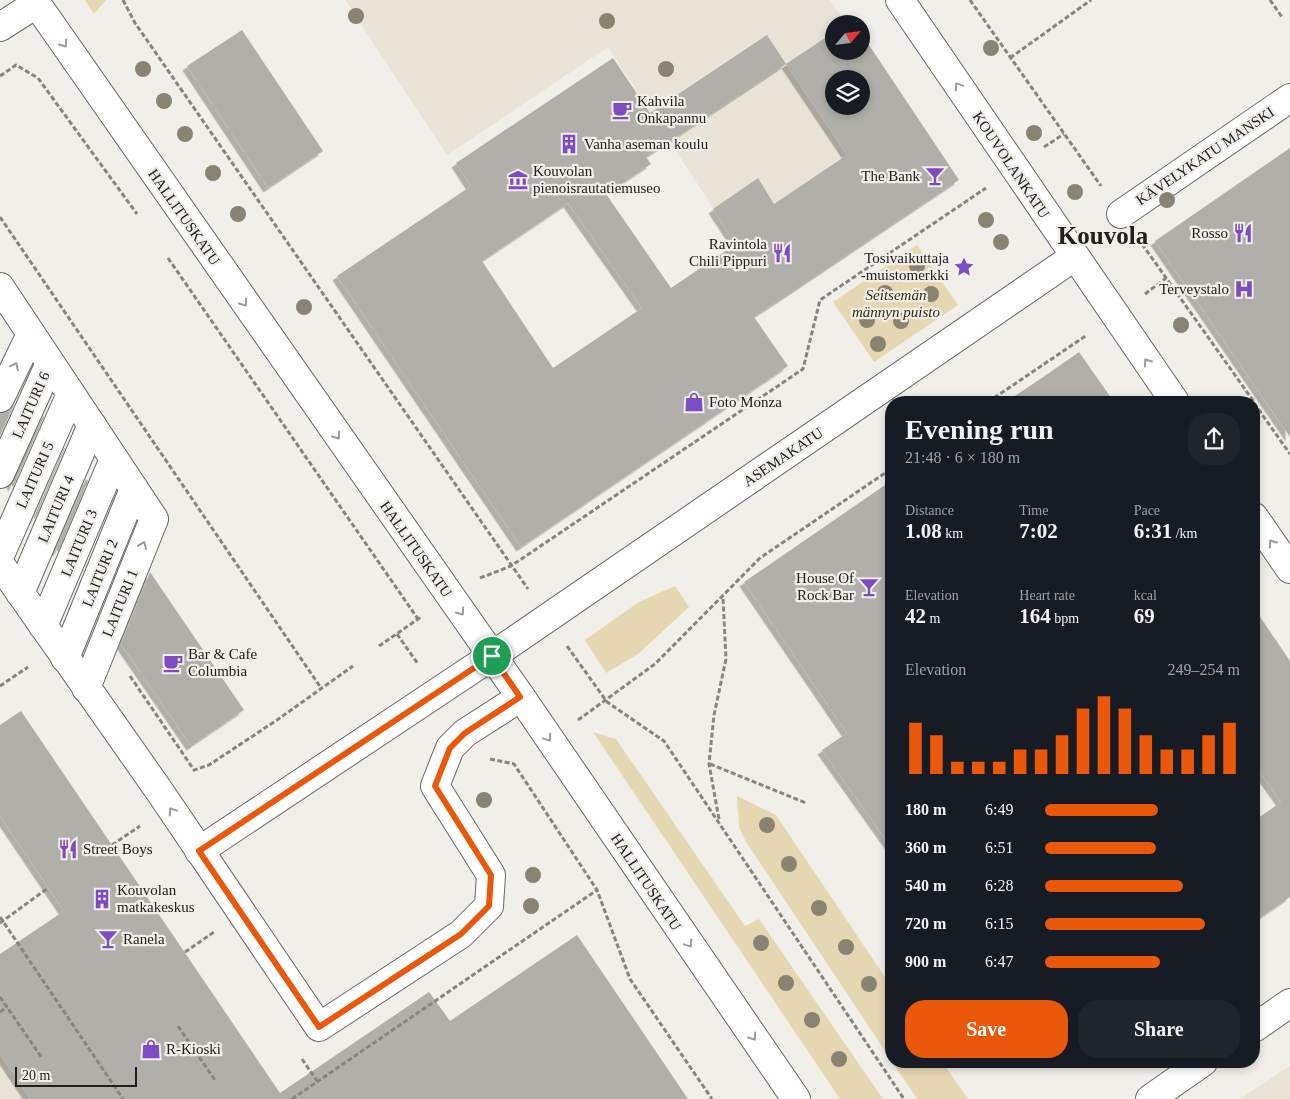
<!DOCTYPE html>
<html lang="en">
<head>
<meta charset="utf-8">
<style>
	:root { --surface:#171b24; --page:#20242c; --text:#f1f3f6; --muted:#9ea1a6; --accent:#ea580c }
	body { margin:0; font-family:"Times New Roman",serif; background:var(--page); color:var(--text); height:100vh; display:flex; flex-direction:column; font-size:19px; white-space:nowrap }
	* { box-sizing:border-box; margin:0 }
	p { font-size:16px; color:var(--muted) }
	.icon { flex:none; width:28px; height:28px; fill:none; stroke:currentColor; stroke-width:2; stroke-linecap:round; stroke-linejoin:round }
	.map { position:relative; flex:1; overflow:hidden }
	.drawer { position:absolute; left:885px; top:396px; width:375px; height:672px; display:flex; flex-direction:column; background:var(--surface); border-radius:20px; box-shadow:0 2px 8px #0003 }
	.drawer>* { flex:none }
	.needle { width:32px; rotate:62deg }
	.buttons { position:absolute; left:825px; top:15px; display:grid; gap:10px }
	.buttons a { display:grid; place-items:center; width:45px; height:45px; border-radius:50%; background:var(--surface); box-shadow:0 2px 8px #0003; font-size:25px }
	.scale { position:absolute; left:15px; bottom:12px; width:122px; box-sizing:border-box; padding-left:5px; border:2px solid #21201e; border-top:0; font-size:14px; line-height:18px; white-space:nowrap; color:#21201e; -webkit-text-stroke:4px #f1efe9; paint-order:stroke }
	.pin { position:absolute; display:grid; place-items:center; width:42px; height:42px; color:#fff; margin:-21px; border:2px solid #fff; border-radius:50%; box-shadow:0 1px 5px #0007 }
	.round { display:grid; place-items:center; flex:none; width:52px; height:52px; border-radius:20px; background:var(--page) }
	.headline { display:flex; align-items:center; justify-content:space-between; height:85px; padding:0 20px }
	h1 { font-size:28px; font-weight:600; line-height:38px }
	.stats { display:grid; grid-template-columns:repeat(3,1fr); gap:8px; height:85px; padding:5px 20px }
	.stats div { display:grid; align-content:center }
	.stats b { font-size:21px; font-weight:600 }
	.stats small { font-size:14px; font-weight:400 }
	.stats p { font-size:14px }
	.chart { height:140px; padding:10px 20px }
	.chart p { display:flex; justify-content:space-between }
	.chart svg { width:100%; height:90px; margin-top:5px; stroke:var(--accent); stroke-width:6 }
	.primary-button { display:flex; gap:10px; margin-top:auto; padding:10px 20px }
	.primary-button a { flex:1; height:58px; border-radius:20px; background:var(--accent); color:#fff; font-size:20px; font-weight:600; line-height:58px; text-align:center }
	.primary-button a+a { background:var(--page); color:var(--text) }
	ul { padding:0 20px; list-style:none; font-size:16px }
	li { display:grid; grid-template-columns:80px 60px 1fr; align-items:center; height:38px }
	li i { height:12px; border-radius:6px; background:var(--accent) }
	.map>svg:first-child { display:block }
	.built { fill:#e8e3d6; fill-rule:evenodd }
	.green { fill:#e6d7b3 }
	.building { fill:#b1afa9; fill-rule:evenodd; filter:url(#shadow) }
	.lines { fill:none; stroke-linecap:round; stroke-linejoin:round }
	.minor-casing { stroke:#696763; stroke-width:30 }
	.path { stroke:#868581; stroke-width:3; stroke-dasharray:5 2.5; stroke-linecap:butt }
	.minor { stroke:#fff; stroke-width:28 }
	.tree { fill:#898371 }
	.oneway { stroke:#9b9b9a }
	.route-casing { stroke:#fff; stroke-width:10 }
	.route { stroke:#ea580c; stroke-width:6 }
	.labels { text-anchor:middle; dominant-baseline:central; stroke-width:4.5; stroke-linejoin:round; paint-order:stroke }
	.poi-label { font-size:15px; fill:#21201e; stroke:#f1efe9; text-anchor:start }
	.street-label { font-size:15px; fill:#21201e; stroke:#f1efe9 }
	.park-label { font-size:15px; font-style:italic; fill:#342a0e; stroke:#f1efe9 }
	.town-label { font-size:25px; font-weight:bold; fill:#21201e; stroke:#f1efe9 }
</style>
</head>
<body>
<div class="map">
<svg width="1290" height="1099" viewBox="0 0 1290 1099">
	<defs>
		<filter id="shadow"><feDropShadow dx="-4.5" dy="4.5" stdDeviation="0" flood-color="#0004"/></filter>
	</defs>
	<rect width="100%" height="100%" fill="#f1efe9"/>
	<g class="built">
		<path d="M345,0H830L847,24H834V51H861V45L955,183L776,304L608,47L447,155ZM834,79H861V106H834Z"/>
		<path d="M0,1001L67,1099H0Z"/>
		<path d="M1290,1066V1099H1240Z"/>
	</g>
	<g class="green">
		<path d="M85,0H106L94,14Z"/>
		<path d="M917,245L958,305L874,362L833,302Z"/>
		<path d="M675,586L689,607L638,654L606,673L585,640L639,602Z"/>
		<path d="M593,732L616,739L745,926L759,919L883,1099H840Z"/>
		<path d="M737,796L776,815L891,986V1060L745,840L739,827Z"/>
		<path d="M893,1063H943L968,1099H917Z"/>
	</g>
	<g class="building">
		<path d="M242,30L323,151L268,188L187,66Z"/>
		<path d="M834,32V51H861V33L959,180L754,317L788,366L521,547L337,276L471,186L456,163L613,58L650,113L767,35L786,64ZM786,64L847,155L774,204L758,178L713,209L736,244L671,288L606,194L651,164L646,157ZM834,79H861V106H834ZM568,203L642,308L553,368L482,261Z"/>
		<path d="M1290,148V437L1155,241Z"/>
		<path d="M1079,352L1114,402H1006L1049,373Z"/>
		<path d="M14,405L0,436V413L8,411Z"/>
		<path d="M43,416L44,417L13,487L11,484Z"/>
		<path d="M64,448H65L35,519L34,517Z"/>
		<path d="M86,479L88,481L58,552L56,549Z"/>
		<path d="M891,481V847L822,750L847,733L744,582Z"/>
		<path d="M150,572L244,710L191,746L121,644Z"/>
		<path d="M1254,608L1290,661V897L1254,922V821L1281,802L1254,764Z"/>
		<path d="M21,711L280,1093L429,992L450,1021L577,935L688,1099H30L0,1054V954L64,911L0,816V725Z"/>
	</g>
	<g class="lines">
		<defs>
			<g id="minor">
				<path d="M34,0L521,697L796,1099"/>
				<path d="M900,0L1175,402"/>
				<path d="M0,27L36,4"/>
				<path d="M1121,214L1290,98"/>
				<path d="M0,287L154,519L86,688"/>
				<path d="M0,398L31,334"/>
				<path d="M0,474L50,363"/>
				<path d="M1254,517L1290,569"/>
				<path d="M0,555L71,394"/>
				<path d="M0,564L160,792L319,1027L461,934L489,906L491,875L435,786L450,748L465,733L521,697"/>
				<path d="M20,593L92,425"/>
				<path d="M43,626L114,459"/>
				<path d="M65,658L134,489"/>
				<path d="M199,851L492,656L1074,257"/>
				<path d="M1254,1028L1290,1003"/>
				<path d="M1150,1099L1203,1062"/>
			</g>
		</defs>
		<use href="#minor" class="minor-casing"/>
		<g class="path">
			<path d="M123,0L135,23L528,589"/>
			<path d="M970,0L1101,186"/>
			<path d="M1270,0L1282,17"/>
			<path d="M1010,58L1091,0"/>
			<path d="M0,76L16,65L38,78L137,214"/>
			<path d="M1044,147L1064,134"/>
			<path d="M0,217L321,688"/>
			<path d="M1142,244L1254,402"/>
			<path d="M168,258L418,619"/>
			<path d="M1145,294L1166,278"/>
			<path d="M988,402L1087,335"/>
			<path d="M1254,403L1290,454"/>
			<path d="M480,578L511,566L803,369L820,300L986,188"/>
			<path d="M397,634L418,664"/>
			<path d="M379,646L421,617"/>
			<path d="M567,646L607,702L664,741L904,1099"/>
			<path d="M130,676L194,770L209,765L277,720L353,666"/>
			<path d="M0,686L28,667"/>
			<path d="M578,720L655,664L760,558L891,469"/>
			<path d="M490,759L514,764L597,890L630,979L712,1099"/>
			<path d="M710,764L806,803"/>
			<path d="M719,819L709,764L714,715L726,659L723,598"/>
			<path d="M112,845L140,826"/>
			<path d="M0,917L123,1099"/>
			<path d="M0,923L48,888"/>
			<path d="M185,952L214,932"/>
			<path d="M0,997L42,1058"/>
			<path d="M0,1012L7,1007"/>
			<path d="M178,1026L215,1080"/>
			<path d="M302,1059L317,1081"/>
			<path d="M292,1099L597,890"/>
		</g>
		<use href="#minor" class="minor"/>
	</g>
	<g class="tree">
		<circle cx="356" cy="16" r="8"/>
		<circle cx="607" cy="21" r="8"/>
		<circle cx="991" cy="48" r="8"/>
		<circle cx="143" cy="69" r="8"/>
		<circle cx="666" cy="69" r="8"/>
		<circle cx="164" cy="101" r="8"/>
		<circle cx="1034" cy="133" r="8"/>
		<circle cx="185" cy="134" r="8"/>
		<circle cx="213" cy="173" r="8"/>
		<circle cx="1075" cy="192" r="8"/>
		<circle cx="1167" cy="200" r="8"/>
		<circle cx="238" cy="214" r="8"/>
		<circle cx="986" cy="220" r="8"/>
		<circle cx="1001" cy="242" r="8"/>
		<circle cx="917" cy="266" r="8"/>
		<circle cx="885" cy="293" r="8"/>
		<circle cx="931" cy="294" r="8"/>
		<circle cx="304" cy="307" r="8"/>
		<circle cx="867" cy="320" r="8"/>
		<circle cx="901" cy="321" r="8"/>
		<circle cx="1181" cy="325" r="8"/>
		<circle cx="878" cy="344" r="8"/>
		<circle cx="484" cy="800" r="8"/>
		<circle cx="767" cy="825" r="8"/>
		<circle cx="789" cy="864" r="8"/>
		<circle cx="533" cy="875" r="8"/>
		<circle cx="531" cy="906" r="8"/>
		<circle cx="819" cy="908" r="8"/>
		<circle cx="761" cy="943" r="8"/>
		<circle cx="846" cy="947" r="8"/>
		<circle cx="786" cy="983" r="8"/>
		<circle cx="869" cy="984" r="8"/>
		<circle cx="812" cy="1020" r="8"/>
		<circle cx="839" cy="1059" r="8"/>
	</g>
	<defs><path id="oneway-chevron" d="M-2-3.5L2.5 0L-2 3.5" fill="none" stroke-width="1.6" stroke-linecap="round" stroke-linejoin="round" transform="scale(1.25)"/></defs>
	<g class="oneway">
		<use href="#oneway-chevron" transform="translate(64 44) rotate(55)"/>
		<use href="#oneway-chevron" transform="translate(958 86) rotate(-124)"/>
		<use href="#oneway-chevron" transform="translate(244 303) rotate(55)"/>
		<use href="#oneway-chevron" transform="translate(1147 362) rotate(-125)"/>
		<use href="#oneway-chevron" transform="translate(15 366) rotate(-64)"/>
		<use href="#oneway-chevron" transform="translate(337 436) rotate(55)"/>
		<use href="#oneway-chevron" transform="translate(1272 543) rotate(-125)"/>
		<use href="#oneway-chevron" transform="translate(143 545) rotate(-68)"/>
		<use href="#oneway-chevron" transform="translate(461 612) rotate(55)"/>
		<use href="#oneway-chevron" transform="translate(548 738) rotate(56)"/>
		<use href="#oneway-chevron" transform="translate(172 811) rotate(-124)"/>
		<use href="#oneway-chevron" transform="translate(689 944) rotate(56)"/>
		<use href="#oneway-chevron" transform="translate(753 1037) rotate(55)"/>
	</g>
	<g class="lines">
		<defs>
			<path id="route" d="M492,656L520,697L465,733L450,748L435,786L491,875L489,906L461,934L319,1027L199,851Z"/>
		</defs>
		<use href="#route" class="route-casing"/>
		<use href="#route" class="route"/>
	</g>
	<defs>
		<symbol id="cafe-bare" viewBox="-9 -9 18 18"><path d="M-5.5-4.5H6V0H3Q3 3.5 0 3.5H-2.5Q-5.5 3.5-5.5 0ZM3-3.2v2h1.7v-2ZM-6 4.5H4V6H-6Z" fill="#7d4cc5" stroke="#f1efe9" stroke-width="2.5" paint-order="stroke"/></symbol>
		<symbol id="building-bare" viewBox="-9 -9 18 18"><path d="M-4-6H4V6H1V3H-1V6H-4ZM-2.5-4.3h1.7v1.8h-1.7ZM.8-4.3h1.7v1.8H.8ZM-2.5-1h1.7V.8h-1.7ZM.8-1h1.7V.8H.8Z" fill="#7d4cc5" stroke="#f1efe9" stroke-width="2.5" paint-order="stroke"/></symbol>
		<symbol id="bar-bare" viewBox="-9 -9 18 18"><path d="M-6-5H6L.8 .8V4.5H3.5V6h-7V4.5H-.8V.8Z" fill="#7d4cc5" stroke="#f1efe9" stroke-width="2.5" paint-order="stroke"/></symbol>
		<symbol id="museum-bare" viewBox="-9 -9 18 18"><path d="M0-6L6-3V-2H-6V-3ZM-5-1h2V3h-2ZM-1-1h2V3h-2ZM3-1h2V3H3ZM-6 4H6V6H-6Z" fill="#7d4cc5" stroke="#f1efe9" stroke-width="2.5" paint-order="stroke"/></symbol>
		<symbol id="restaurant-bare" viewBox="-9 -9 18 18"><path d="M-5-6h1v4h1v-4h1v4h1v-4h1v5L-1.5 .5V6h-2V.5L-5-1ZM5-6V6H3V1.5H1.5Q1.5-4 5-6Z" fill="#7d4cc5" stroke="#f1efe9" stroke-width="2.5" paint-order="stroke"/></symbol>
		<symbol id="sight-bare" viewBox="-9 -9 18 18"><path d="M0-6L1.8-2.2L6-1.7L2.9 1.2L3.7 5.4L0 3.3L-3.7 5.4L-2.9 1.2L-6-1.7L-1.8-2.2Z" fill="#7d4cc5" stroke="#f1efe9" stroke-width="2.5" paint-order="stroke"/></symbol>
		<symbol id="hospital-bare" viewBox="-9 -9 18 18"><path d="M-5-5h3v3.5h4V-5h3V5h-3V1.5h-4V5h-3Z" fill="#7d4cc5" stroke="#f1efe9" stroke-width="2.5" paint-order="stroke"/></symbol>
		<symbol id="shop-bare" viewBox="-9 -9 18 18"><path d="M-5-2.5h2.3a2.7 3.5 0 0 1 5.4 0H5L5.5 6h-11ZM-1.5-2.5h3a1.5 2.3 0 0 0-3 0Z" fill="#7d4cc5" stroke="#f1efe9" stroke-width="2.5" paint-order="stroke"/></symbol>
	</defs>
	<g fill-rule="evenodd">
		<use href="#cafe-bare" x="608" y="96" width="28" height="28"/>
		<use href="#building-bare" x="555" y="130" width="28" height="28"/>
		<use href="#bar-bare" x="921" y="162" width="28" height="28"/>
		<use href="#museum-bare" x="504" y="166" width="28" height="28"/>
		<use href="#restaurant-bare" x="1229" y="219" width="28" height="28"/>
		<use href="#restaurant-bare" x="768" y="239" width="28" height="28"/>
		<use href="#sight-bare" x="950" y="253" width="28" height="28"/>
		<use href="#hospital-bare" x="1230" y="275" width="28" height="28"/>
		<use href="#shop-bare" x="680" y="388" width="28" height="28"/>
		<use href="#bar-bare" x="855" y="573" width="28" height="28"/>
		<use href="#cafe-bare" x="159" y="649" width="28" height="28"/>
		<use href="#restaurant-bare" x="54" y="835" width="28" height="28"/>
		<use href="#building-bare" x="88" y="885" width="28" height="28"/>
		<use href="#bar-bare" x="94" y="925" width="28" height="28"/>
		<use href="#shop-bare" x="137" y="1035" width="28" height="28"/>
	</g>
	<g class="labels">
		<g class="poi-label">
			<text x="637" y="101">Kahvila<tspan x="637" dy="17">Onkapannu</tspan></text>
			<text x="584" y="144">Vanha aseman koulu</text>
			<text x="533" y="171">Kouvolan<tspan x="533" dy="17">pienoisrautatiemuseo</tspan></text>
			<text x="920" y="176" text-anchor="end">The Bank</text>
			<text x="1228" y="233" text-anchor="end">Rosso</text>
			<text x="767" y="244" text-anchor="end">Ravintola<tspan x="767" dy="17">Chili Pippuri</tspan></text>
			<text x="949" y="258" text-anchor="end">Tosivaikuttaja<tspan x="949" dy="17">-muistomerkki</tspan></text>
			<text x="1229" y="289" text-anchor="end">Terveystalo</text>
			<text x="709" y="402">Foto Monza</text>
			<text x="854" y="578" text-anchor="end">House Of<tspan x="854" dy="17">Rock Bar</tspan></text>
			<text x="188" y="654">Bar &amp; Cafe<tspan x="188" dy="17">Columbia</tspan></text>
			<text x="83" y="849">Street Boys</text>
			<text x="117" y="890">Kouvolan<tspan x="117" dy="17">matkakeskus</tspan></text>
			<text x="123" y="939">Ranela</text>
			<text x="166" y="1049">R-Kioski</text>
		</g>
		<g class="street-label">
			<text transform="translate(1205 156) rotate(-34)">KÄVELYKATU MANSKI</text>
			<text transform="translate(1011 165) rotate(56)">KOUVOLANKATU</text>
			<text transform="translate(184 217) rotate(55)">HALLITUSKATU</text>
			<text transform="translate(31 405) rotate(-66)">LAITURI 6</text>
			<text transform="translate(783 457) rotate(-34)">ASEMAKATU</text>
			<text transform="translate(35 475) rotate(-66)">LAITURI 5</text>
			<text transform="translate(56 509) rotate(-67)">LAITURI 4</text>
			<text transform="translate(79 543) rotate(-67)">LAITURI 3</text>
			<text transform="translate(416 549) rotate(55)">HALLITUSKATU</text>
			<text transform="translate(100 573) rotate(-68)">LAITURI 2</text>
			<text transform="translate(120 603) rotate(-68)">LAITURI 1</text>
			<text transform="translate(646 882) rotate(56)">HALLITUSKATU</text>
		</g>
		<g class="park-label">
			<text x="896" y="295">Seitsemän<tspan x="896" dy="17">männyn puisto</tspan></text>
		</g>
		<g class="town-label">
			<text x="1103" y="235">Kouvola</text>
		</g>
	</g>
</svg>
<div class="buttons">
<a><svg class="needle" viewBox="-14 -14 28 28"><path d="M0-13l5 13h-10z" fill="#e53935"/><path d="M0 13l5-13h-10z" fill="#9ea1a6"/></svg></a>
<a><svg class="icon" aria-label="layers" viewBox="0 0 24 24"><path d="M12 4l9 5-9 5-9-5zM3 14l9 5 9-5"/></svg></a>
</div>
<div class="scale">20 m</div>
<div class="pin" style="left:492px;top:656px;background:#1e9e55"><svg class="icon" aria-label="arrive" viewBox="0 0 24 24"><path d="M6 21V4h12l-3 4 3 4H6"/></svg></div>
<section class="drawer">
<div class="headline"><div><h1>Evening run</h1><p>21:48 · 6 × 180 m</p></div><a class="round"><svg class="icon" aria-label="share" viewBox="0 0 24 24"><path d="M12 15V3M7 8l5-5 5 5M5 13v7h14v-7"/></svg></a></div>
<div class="stats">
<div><p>Distance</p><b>1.08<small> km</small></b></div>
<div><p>Time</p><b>7:02</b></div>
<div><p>Pace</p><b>6:31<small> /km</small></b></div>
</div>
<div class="stats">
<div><p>Elevation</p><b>42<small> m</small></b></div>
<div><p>Heart rate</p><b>164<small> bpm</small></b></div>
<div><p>kcal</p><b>69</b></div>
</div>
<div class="chart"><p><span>Elevation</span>249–254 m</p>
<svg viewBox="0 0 160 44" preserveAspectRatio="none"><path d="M5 44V19M15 44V25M25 44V38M35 44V38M45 44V38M55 44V32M65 44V32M75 44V25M85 44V12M95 44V6M105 44V12M115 44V25M125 44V32M135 44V32M145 44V25M155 44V19"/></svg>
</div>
<ul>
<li><b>180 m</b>6:49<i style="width:58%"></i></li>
<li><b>360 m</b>6:51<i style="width:57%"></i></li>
<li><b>540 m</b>6:28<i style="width:71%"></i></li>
<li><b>720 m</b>6:15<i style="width:82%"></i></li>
<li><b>900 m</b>6:47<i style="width:59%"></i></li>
</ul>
<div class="primary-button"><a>Save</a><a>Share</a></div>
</section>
</div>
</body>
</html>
